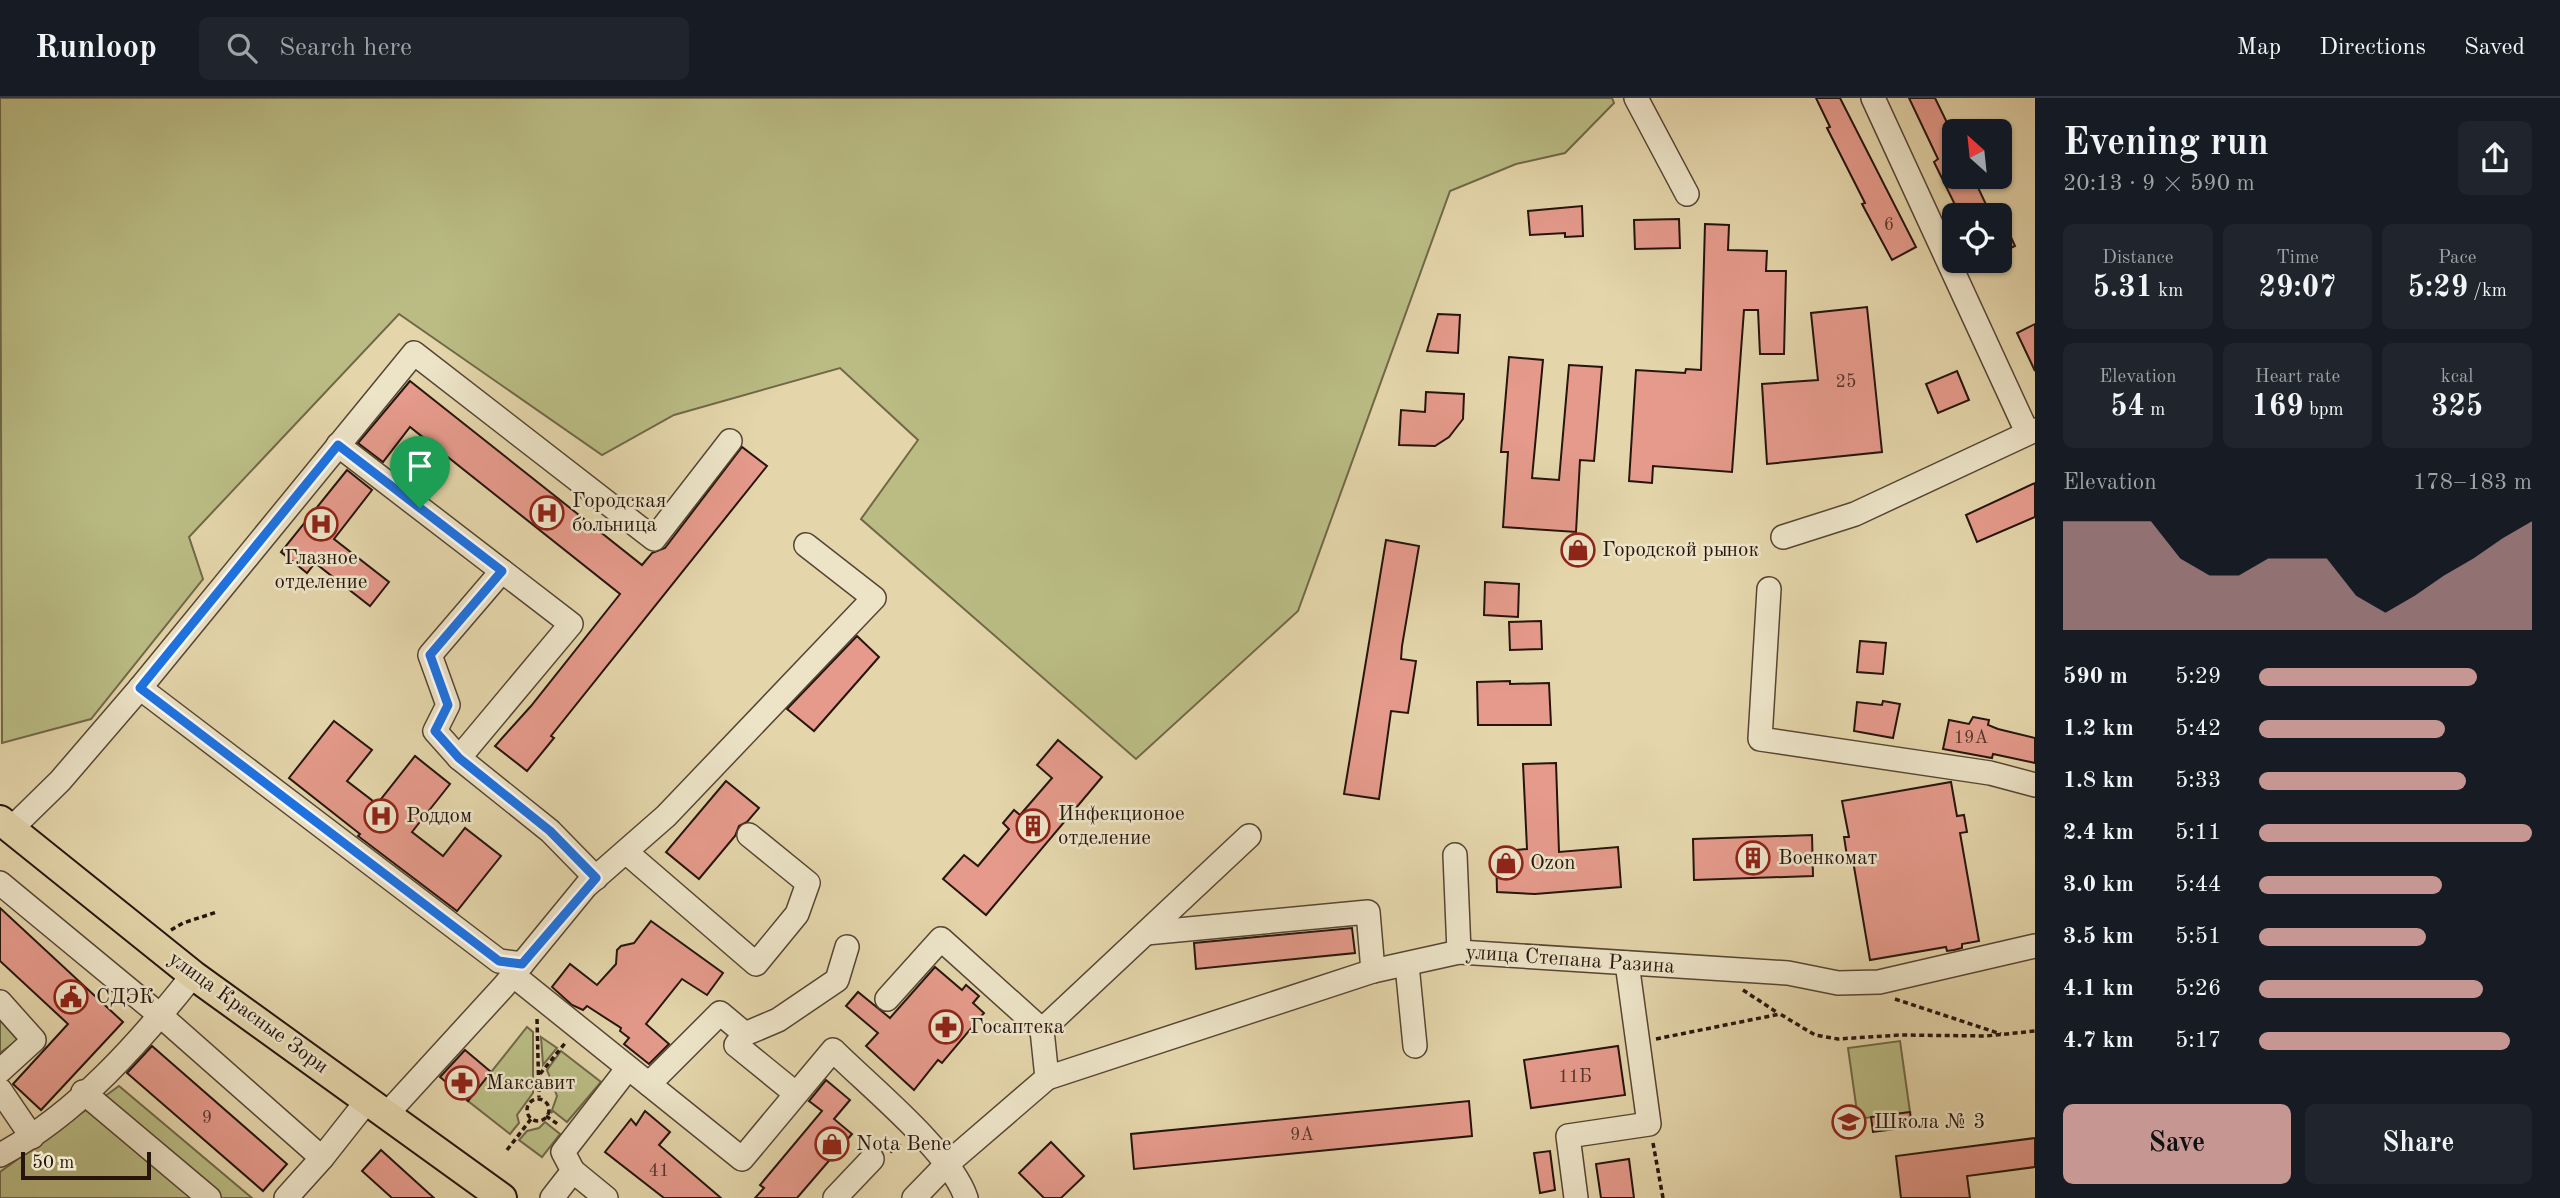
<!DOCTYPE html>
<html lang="en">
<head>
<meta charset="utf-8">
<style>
	:root { --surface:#171b24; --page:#20242c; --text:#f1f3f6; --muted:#9ea1a6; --line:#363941; --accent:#c59692 }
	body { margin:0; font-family:"Old Standard TT",serif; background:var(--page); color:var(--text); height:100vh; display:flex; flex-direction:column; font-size:26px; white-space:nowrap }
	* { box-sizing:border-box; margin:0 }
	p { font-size:23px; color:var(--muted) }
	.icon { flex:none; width:38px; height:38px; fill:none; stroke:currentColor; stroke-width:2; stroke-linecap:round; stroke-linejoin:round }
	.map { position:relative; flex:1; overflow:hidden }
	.sheet { display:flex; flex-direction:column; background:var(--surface); width:525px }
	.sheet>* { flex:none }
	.needle { width:46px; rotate:333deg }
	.tools { position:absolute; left:1942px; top:21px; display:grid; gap:14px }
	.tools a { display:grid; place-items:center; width:70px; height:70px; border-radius:10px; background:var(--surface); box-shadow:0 2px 5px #0004; font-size:35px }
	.scale { position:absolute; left:21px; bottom:18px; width:130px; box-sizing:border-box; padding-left:7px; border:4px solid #26150d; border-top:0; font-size:19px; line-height:24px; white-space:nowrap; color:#26150d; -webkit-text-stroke:5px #ede4c8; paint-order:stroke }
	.pin { position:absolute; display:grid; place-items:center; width:60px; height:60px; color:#fff; margin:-72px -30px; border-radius:50% 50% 50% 0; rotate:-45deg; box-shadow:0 0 7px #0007 }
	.pin .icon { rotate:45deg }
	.round { display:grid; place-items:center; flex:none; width:74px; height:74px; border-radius:10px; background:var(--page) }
	.summary { display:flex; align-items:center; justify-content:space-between; height:119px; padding:0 28px }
	h1 { font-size:38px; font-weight:800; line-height:52px }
	.metrics { display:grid; grid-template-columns:repeat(3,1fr); gap:10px; height:119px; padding:7px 28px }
	.metrics div { display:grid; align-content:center; border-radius:10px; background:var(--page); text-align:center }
	.metrics b { font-size:30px; font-weight:800 }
	.metrics small { font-size:19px; font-weight:400 }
	.metrics p { font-size:19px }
	.chart { height:196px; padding:14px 28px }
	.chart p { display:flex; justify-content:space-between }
	.chart svg { width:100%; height:126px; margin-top:7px; fill:var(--accent); opacity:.7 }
	.primary-button { display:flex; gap:14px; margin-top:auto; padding:14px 28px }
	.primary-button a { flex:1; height:80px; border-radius:10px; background:var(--accent); color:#111; font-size:28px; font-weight:800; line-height:80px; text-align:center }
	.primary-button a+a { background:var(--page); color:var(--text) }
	ul { padding:0 28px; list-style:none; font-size:23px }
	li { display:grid; grid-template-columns:112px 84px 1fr; align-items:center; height:52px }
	li i { height:18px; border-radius:9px; background:var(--accent) }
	header { display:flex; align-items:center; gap:42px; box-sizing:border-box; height:98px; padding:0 35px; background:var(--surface); border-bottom:2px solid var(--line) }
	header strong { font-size:33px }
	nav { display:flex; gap:38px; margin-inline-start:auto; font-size:24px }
	.search { width:490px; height:63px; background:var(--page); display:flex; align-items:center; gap:18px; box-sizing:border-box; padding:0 24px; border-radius:10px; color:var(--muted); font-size:26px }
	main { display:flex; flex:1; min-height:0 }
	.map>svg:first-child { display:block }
	.green { fill:#babc84; stroke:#706848; stroke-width:2 }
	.building { fill:#e59a8b; stroke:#26150d; stroke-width:2 }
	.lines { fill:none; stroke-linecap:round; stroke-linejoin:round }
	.minor-casing { stroke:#564534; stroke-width:26 }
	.major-casing { stroke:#26150d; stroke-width:32 }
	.path { stroke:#26150d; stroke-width:3.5; stroke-dasharray:5 3.5; stroke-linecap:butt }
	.minor { stroke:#ede4c8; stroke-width:23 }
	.major { stroke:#e4d5aa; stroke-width:28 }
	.route-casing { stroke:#fff; stroke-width:14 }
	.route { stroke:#1a73e8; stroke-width:9 }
	.labels { text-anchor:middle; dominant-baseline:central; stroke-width:5; stroke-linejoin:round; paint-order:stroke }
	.number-label { font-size:18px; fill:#56362c }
	.poi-label { font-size:21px; fill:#26150d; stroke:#ede4c8; text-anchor:start }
	.street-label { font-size:21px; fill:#26150d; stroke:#ede4c8 }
</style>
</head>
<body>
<header>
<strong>Runloop</strong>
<div class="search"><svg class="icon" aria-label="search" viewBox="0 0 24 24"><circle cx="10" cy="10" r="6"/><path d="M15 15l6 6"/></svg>Search here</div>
<nav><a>Map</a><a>Directions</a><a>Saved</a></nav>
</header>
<main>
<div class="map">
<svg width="2035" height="1100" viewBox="0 0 2035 1100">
	<rect width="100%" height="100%" fill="#e4d5aa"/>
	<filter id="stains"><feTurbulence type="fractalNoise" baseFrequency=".00286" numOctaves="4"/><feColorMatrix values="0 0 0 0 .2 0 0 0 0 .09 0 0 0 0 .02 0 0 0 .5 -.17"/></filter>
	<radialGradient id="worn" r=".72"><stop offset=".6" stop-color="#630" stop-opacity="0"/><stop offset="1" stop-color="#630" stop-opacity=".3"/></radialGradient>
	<g class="green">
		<path d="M0,0H1612L1614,5L1565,55L1516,66L1450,93L1298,513L1136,661L861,421L918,342L840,270L674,317L602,357L399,216L189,439L203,481L91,621L2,645Z"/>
		<path d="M0,922L18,942L0,955Z"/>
		<path d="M527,929L533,934V995L517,1017L519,1025L510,1036L468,1003Z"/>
		<path d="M541,939L557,950L543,967Z"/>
		<path d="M1900,943L1910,1014L1858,1021L1848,950Z"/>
		<path d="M561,953L601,984L567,1024L553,1013L551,1015L557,998L547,972Z"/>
		<path d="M119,988L252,1100H0V1074Z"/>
		<path d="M545,1024L560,1036L542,1059L519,1042L527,1033L539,1030Z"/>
	</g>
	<g class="building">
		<path d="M1816,0H1840L1916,149L1892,162L1862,106L1865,105L1827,30L1830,29Z"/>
		<path d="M1909,0H1935L1955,41V79H1973L1991,117H1960L1934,64L1938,61Z"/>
		<path d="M1582,108L1583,138L1565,139V135L1530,137L1528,113Z"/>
		<path d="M2000,115L2015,148L2000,155Z"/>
		<path d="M1679,121L1680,150L1635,151L1634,122Z"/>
		<path d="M1705,126L1729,127L1728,152L1767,153L1766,173H1786L1784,256H1760L1758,212H1744L1732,374L1653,368L1652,385L1629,383L1636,272L1685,275L1686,271L1701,272Z"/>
		<path d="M1867,209L1882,354L1767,366L1762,286L1818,282L1811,215Z"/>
		<path d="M1438,216L1460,217L1458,255L1427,253Z"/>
		<path d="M2035,226V273L2017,235Z"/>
		<path d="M1509,259L1543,262L1532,380L1559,382L1569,267L1602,269L1594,363L1580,362L1576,434L1503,429L1508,354H1501Z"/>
		<path d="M1957,273L1969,302L1938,315L1926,286Z"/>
		<path d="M410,283L642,467L652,455L665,450L742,349L767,368L551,638L554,640L527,673L495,648L531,608L620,496L410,329L383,364L358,345Z"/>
		<path d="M1426,294L1464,296L1463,321L1449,339L1435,348L1399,347L1401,312L1425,314Z"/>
		<path d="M347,372L372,392L334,441L389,484L370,508L315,465L307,475L281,454Z"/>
		<path d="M2035,385V419L1977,444L1966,417Z"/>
		<path d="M1386,442L1419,448L1402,548L1401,561L1416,563L1408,615L1391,613L1379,701L1344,696Z"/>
		<path d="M1485,484L1519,486L1518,519L1484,517Z"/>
		<path d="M1541,523L1542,551L1510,552L1509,524Z"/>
		<path d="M857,538L879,559L814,633L787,611Z"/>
		<path d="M1860,543L1886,545L1883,576L1857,574Z"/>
		<path d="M1510,583V586L1549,585L1551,627H1478L1477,584Z"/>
		<path d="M1883,603L1900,606L1893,640L1854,633L1857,604L1882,607Z"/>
		<path d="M1973,619L1989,622L1988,627L1998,631L2035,640V665L1993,656L1992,660L1943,651L1949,622L1969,626Z"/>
		<path d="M334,623L372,652L347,683L377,706L415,658L450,686L412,734L443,758L465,730L501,758L457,813L358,738L360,736L289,680Z"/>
		<path d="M1058,642L1102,679L986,817L943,781L964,757L978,768L1009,731L1003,725L1014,712L1020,717L1052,680L1037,667Z"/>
		<path d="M1556,665L1559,754L1618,749L1621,789L1535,796L1497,794L1496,754L1527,751L1523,666Z"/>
		<path d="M726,683L759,710L747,724L739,728L735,738L699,781L666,754Z"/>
		<path d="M1951,684L1957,718L1964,717L1967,734L1960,735L1979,843L1962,846V850L1954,852L1947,853L1946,849L1870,862L1852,757L1847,758L1844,739H1849L1842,703Z"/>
		<path d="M1812,737L1813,778L1694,782L1693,741Z"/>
		<path d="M0,810L123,924L41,1012L13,986L68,926L0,863Z"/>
		<path d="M651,823L723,875L707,897L682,881L646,926L669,946L649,966L624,946L629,940L620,933L621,930L587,908L583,912L572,907L552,889L570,866L597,887L616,866L617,852L621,848L634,845Z"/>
		<path d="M1352,830L1355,855L1196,871L1194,845Z"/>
		<path d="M935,869L962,892L966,887L979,898L973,905L984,915L942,965L938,962L914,992L866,948L878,935L846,908L858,894L890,920Z"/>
		<path d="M152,948L287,1066L263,1093L127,975Z"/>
		<path d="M1618,948L1625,997L1531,1010L1524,962Z"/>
		<path d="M465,952L491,974L468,1003L440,979Z"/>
		<path d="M826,982L850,1002L834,1021L852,1036L797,1100H755L764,1090L760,1087L822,1013L809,1003Z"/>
		<path d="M1469,1003L1472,1038L1134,1071L1131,1036Z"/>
		<path d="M645,1013L670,1034L659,1047L721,1100H664L605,1054L631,1021L636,1027Z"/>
		<path d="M1910,1014L1912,1029L1873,1034L1871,1019Z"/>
		<path d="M2035,1040V1069L1967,1078L1970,1100H1901L1896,1058Z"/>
		<path d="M1051,1044L1084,1078L1061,1100H1044L1019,1075Z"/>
		<path d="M381,1052L434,1100H392L362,1073Z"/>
		<path d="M1550,1053L1555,1092L1540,1095L1534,1055Z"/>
		<path d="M1629,1061L1634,1100H1601L1596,1066Z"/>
	</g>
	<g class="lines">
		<defs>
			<g id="minor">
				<path d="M1636,0L1687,96"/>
				<path d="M1873,0L2027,334"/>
				<path d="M338,347L571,526L459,660L550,733L596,780"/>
				<path d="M1783,439L1855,416L2035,332"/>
				<path d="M1769,491L1760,641L1990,675L2035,687"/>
				<path d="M140,590L499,863L522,866"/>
				<path d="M459,660L435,633L448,607L430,557L502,473"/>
				<path d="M11,731L60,683L140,590L414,255L654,441L730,343"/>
				<path d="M626,754L756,866L797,816L808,785L749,737"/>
				<path d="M1455,757L1459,854"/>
				<path d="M0,785L161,918L322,1060L367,1003"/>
				<path d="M1146,835L1368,814L1373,873"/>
				<path d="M1407,867L1415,948"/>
				<path d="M513,877L742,1061L833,952C869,988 951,1054 966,1100"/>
				<path d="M887,901L941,841L1042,932"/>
				<path d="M0,904L34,942L0,973"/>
				<path d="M745,936L778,922L837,882L847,849"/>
				<path d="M1047,980L1042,932L1249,738"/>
				<path d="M649,986L720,915L745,936L736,947L795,995"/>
				<path d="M0,992L32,1039"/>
				<path d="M83,994L209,1100"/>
				<path d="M386,1017L504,888L586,788L666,718L874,500L806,447"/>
				<path d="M0,1057C77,1016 140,944 193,877"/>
				<path d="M573,1073L606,1100"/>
				<path d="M286,1100L322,1060"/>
				<path d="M552,1100L573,1073L563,1054L628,970"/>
				<path d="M835,1100L872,1061"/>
				<path d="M914,1100L946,1067L1047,980L1373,873L1459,854L1788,875L1838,885L1879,884L2035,848"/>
				<path d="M1576,1100L1568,1038L1649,1026L1627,865"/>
			</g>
			<path id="major" d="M0,722L193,877L502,1100"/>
		</defs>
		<use href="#minor" class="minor-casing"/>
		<use href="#major" class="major-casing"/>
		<g class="path">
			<path d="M171,832L183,825L217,814"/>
			<path d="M1743,892L1778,915"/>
			<path d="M1895,901L2001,936"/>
			<path d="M537,921L539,999"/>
			<path d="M1656,941L1780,916L1815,937L1838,941L1900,937L1986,938L2035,933"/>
			<path d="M540,976L566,944"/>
			<circle cx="538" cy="1012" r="11"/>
			<path d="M546,1018L559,1027"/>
			<path d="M1653,1045L1663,1100"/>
			<path d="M507,1052L531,1021"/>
			<path d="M890,1054L904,1045"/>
		</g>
		<use href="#minor" class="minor"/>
		<use href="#major" class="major"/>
	</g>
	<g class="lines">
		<defs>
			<path id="route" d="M338,347L502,473L430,557L448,607L435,633L459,660L550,733L596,780L522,866L499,863L140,590Z"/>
		</defs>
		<use href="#route" class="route-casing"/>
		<use href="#route" class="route"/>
	</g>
	<defs>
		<symbol id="hospital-ring" viewBox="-11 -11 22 22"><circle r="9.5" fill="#ede4c8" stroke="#8f2418" stroke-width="1.5"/><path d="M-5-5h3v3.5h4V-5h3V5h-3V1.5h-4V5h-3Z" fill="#8f2418"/></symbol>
		<symbol id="shop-ring" viewBox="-11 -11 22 22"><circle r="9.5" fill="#ede4c8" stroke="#8f2418" stroke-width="1.5"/><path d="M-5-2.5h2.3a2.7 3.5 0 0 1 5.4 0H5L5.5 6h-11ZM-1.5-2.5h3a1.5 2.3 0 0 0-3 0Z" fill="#8f2418"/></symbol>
		<symbol id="building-ring" viewBox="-11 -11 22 22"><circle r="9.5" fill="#ede4c8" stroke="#8f2418" stroke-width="1.5"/><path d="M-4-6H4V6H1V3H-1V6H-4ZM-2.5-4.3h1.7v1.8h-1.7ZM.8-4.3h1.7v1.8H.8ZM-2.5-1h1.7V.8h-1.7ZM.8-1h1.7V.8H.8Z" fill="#8f2418"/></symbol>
		<symbol id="civic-ring" viewBox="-11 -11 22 22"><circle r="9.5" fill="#ede4c8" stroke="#8f2418" stroke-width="1.5"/><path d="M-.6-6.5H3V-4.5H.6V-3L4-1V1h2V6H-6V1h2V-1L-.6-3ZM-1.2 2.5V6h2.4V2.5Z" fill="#8f2418"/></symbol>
		<symbol id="pharmacy-ring" viewBox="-11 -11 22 22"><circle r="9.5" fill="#ede4c8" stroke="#8f2418" stroke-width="1.5"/><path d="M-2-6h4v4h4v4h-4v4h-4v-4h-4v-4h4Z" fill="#8f2418"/></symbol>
		<symbol id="school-ring" viewBox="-11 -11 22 22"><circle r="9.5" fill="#ede4c8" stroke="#8f2418" stroke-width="1.5"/><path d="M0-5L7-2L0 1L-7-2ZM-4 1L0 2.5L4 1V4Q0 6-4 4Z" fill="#8f2418"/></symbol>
	</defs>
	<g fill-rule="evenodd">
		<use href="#hospital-ring" x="528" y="396" width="38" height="38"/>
		<use href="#hospital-ring" x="302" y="407" width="38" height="38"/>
		<use href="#shop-ring" x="1559" y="433" width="38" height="38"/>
		<use href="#hospital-ring" x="362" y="699" width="38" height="38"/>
		<use href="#building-ring" x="1014" y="709" width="38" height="38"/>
		<use href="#building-ring" x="1734" y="741" width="38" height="38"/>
		<use href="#shop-ring" x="1487" y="746" width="38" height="38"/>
		<use href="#civic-ring" x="52" y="880" width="38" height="38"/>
		<use href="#pharmacy-ring" x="927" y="910" width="38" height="38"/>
		<use href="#pharmacy-ring" x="443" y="966" width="38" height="38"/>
		<use href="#school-ring" x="1830" y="1005" width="38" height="38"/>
		<use href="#shop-ring" x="813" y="1027" width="38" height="38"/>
	</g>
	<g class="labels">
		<g class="number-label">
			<text x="1889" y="127">6</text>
			<text x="1846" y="284">25</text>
			<text x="1971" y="640">19А</text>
			<text x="1575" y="979">11Б</text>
			<text x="207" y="1020">9</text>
			<text x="1302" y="1037">9А</text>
			<text x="659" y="1073">41</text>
		</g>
		<g class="poi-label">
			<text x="572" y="403">Городская<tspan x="572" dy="24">больница</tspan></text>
			<text x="1602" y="452">Городской рынок</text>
			<text x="321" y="460" text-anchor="middle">Глазное<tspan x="321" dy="24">отделение</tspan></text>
			<text x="1058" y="716">Инфекционое<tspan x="1058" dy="24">отделение</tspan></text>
			<text x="406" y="718">Роддом</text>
			<text x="1778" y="760">Военкомат</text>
			<text x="1530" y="765">Ozon</text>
			<text x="96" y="899">СДЭК</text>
			<text x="970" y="929">Госаптека</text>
			<text x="486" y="985">Максавит</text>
			<text x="1874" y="1024">Школа № 3</text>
			<text x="856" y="1046">Nota Bene</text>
		</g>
		<g class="street-label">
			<text transform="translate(1570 862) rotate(4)">улица Степана Разина</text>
			<text transform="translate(248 915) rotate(36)">улица Красные Зори</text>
		</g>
	</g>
	<rect width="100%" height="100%" filter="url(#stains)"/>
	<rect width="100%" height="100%" fill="url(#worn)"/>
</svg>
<div class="tools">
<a><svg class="needle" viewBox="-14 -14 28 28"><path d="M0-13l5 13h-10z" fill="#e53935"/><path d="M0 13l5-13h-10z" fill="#9ea1a6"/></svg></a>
<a><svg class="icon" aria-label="locate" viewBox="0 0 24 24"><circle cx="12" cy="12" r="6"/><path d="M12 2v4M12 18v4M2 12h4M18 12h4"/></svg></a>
</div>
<div class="scale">50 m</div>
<div class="pin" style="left:420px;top:410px;background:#1e9e55"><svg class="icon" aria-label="arrive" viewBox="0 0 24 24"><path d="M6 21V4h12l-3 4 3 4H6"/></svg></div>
</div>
<section class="sheet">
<div class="summary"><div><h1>Evening run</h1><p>20:13 · 9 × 590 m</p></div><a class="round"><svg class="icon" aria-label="share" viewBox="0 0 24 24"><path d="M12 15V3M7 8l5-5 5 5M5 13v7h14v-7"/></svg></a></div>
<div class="metrics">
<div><p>Distance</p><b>5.31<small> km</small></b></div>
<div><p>Time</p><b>29:07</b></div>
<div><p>Pace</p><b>5:29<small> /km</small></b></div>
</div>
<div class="metrics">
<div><p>Elevation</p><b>54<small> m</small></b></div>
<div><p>Heart rate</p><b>169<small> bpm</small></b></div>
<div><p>kcal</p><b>325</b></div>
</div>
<div class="chart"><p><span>Elevation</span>178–183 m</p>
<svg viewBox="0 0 160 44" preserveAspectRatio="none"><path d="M0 44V6L10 6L20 6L30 6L40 19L50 25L60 25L70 19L80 19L90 19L100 32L110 38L120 32L130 25L140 19L150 12L160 6V44z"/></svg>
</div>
<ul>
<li><b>590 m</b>5:29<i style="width:80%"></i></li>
<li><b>1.2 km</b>5:42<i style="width:68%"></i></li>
<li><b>1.8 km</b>5:33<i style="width:76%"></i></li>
<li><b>2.4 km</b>5:11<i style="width:100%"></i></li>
<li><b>3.0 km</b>5:44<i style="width:67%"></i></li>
<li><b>3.5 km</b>5:51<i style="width:61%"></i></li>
<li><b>4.1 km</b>5:26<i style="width:82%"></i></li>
<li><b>4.7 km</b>5:17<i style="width:92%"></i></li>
</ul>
<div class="primary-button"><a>Save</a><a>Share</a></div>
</section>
</main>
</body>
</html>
